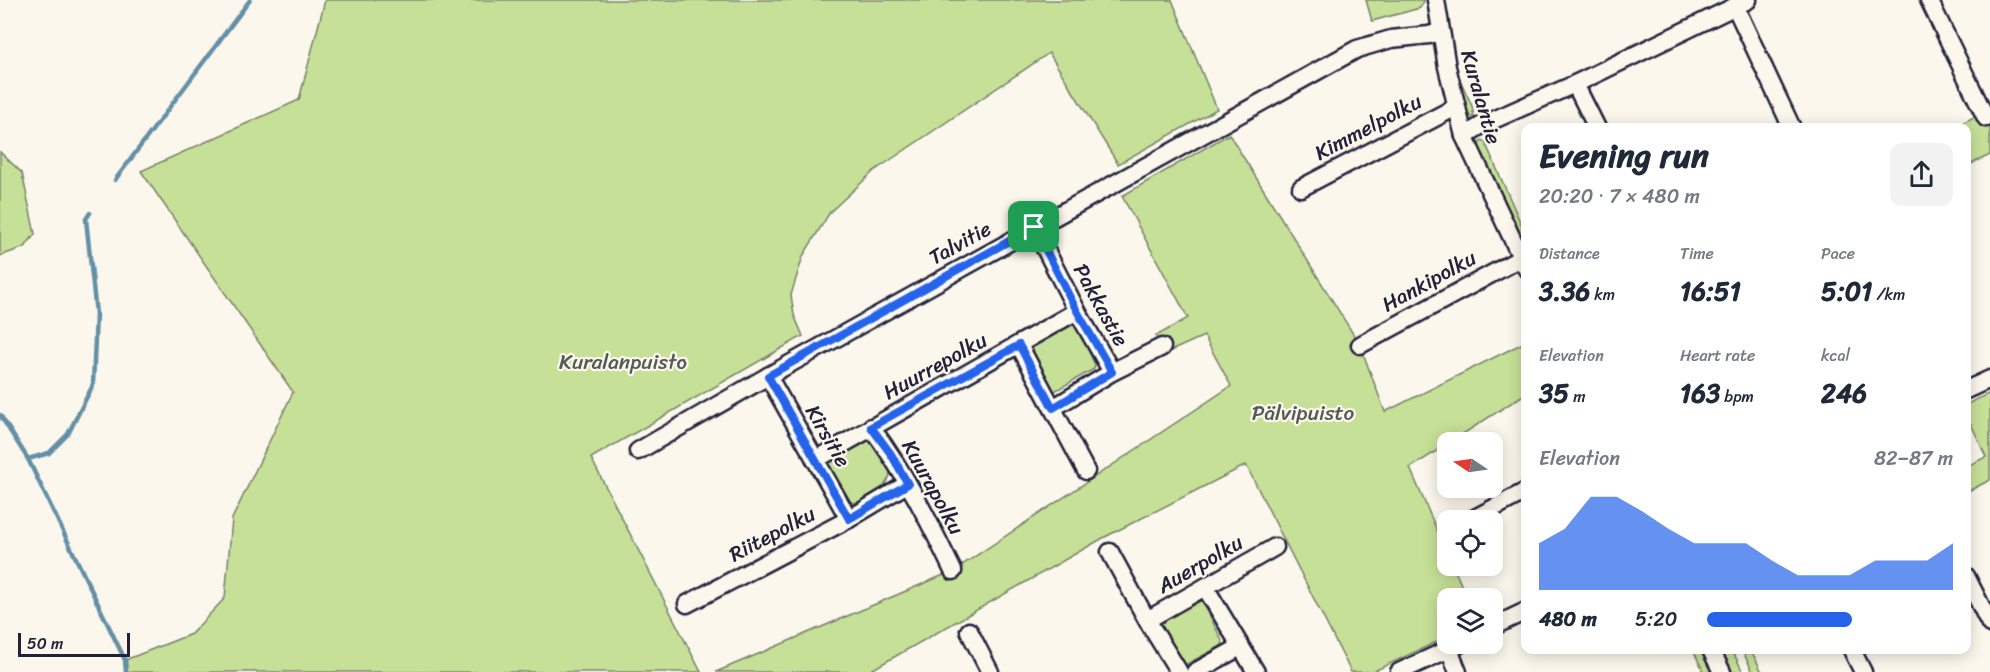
<!DOCTYPE html>
<html lang="en">
<head>
<meta charset="utf-8">
<style>
	:root { --surface:#fff; --page:#f2f2f3; --text:#1f2937; --muted:#747a83; --accent:#2563eb }
	body { margin:0; font-family:Sriracha,sans-serif; background:var(--page); color:var(--text); height:100vh; display:flex; flex-direction:column; font-size:22px; white-space:nowrap }
	* { box-sizing:border-box; margin:0 }
	p { font-size:20px; color:var(--muted) }
	.icon { flex:none; width:33px; height:33px; fill:none; stroke:currentColor; stroke-width:2; stroke-linecap:round; stroke-linejoin:round }
	.map { position:relative; flex:1; overflow:hidden }
	.drawer { position:absolute; left:1521px; top:123px; width:450px; height:531px; display:flex; flex-direction:column; background:var(--surface); border-radius:12px; box-shadow:0 3px 15px #0003 }
	.drawer>* { flex:none }
	.needle { width:39px; rotate:283deg }
	.fabs { position:absolute; left:1437px; top:432px; display:grid; gap:12px }
	.fabs a { display:grid; place-items:center; width:66px; height:66px; border-radius:12px; background:var(--surface); box-shadow:0 3px 15px #0003; font-size:30px }
	.scale { position:absolute; left:18px; bottom:15px; width:112px; box-sizing:border-box; padding-left:6px; border:3px solid #22223b; border-top:0; font-size:16px; line-height:21px; white-space:nowrap; color:#22223b; -webkit-text-stroke:4px #fbf7ec; paint-order:stroke }
	.pin { position:absolute; display:grid; place-items:center; width:51px; height:51px; color:#fff; margin:-26px; border-radius:12px; box-shadow:0 3px 9px #0006 }
	.round { display:grid; place-items:center; flex:none; width:63px; height:63px; border-radius:12px; background:var(--page) }
	.summary { display:flex; align-items:center; justify-content:space-between; height:102px; padding:0 18px }
	h1 { font-size:33px; font-weight:800; line-height:45px }
	.figures { display:grid; grid-template-columns:repeat(3,1fr); gap:9px; height:102px; padding:6px 18px }
	.figures div { display:grid; align-content:center }
	.figures b { font-size:26px; font-weight:800 }
	.figures small { font-size:16px; font-weight:400 }
	.figures p { font-size:16px }
	.chart { height:168px; padding:12px 18px }
	.chart p { display:flex; justify-content:space-between }
	.chart svg { width:100%; height:108px; margin-top:6px; fill:var(--accent); opacity:.7 }
	ul { padding:0 18px; list-style:none; font-size:20px }
	li { display:grid; grid-template-columns:96px 72px 1fr; align-items:center; height:45px }
	li i { height:15px; border-radius:8px; background:var(--accent) }
	.map>svg:first-child { display:block }
	.green { fill:#c6e097; stroke:#748169; stroke-width:1.5 }
	.lines { fill:none; stroke-linecap:round; stroke-linejoin:round }
	.stream { stroke:#6390a7; stroke-width:4.5 }
	.minor-casing { stroke:#22223b; stroke-width:21 }
	.minor { stroke:#fbf7ec; stroke-width:16 }
	.route-casing { stroke:#fff; stroke-width:12 }
	.route { stroke:#2563eb; stroke-width:8 }
	.labels { text-anchor:middle; dominant-baseline:central; stroke-width:4.5; stroke-linejoin:round; paint-order:stroke }
	.street-label { font-size:21px; fill:#22223b; stroke:#fbf7ec }
	.park-label { font-size:21px; fill:#535b57; stroke:#fbf7ec }
</style>
</head>
<body>
<div class="map">
<svg width="1990" height="672" viewBox="0 0 1990 672">
	<rect width="100%" height="100%" fill="#fbf7ec"/>
	<filter id="ink" filterUnits="userSpaceOnUse"><feTurbulence type="fractalNoise" baseFrequency=".0167" numOctaves="2"/><feDisplacementMap in="SourceGraphic" scale="12" xChannelSelector="R" yChannelSelector="G"/><feConvolveMatrix kernelMatrix="1 2 1 2 8 2 1 2 1" color-interpolation-filters="sRGB"/></filter>
	<g filter="url(#ink)">
		<g class="green">
			<path d="M325,0H1172L1217,109L1118,164L1049,53L874,171L830,212L803,256L791,295L794,315L803,336L591,458L701,672H126L125,660L191,634L225,598L232,519L293,392L141,171L299,100Z"/>
			<path d="M1366,0H1424V1L1420,8L1372,21Z"/>
			<path d="M1453,64L1472,106L1474,117H1470L1464,108Z"/>
			<path d="M1990,109V155L1967,166L1966,128H1952Z"/>
			<path d="M1229,134L1360,345L1385,412L1525,342V394L1410,468L1447,554L1448,566H1453L1467,598H1448L1447,637L1372,672H1351L1246,465L1103,538L868,672H716L953,571L1231,386L1204,336L1164,354L1156,336L1188,318L1122,196Z"/>
			<path d="M1482,140L1485,142L1525,233V246L1479,150V144Z"/>
			<path d="M0,152L22,173L35,234L25,247L0,256Z"/>
			<path d="M1073,322L1076,323L1095,365L1094,369L1053,392L1031,351L1032,345Z"/>
			<path d="M1990,393V480L1967,492V466L1986,457L1971,424L1967,425V404Z"/>
			<path d="M868,436L890,469C892,487 868,500 853,503L847,500L824,462Z"/>
			<path d="M1198,600L1203,602L1223,643L1221,646L1185,665L1179,663L1160,627L1161,623Z"/>
			<path d="M1693,650H1703L1715,672H1704Z"/>
			<path d="M1718,650H1732L1743,672H1729Z"/>
			<path d="M1742,650H1751L1762,672H1753Z"/>
		</g>
		<g class="lines">
			<g class="stream">
				<path d="M115,180L250,0"/>
				<path d="M90,213L86,219L96,314L93,385L68,434L49,453L28,459L125,660L126,672"/>
				<path d="M0,415L28,459"/>
			</g>
			<defs>
				<g id="minor">
					<path d="M1436,0L1447,67L1464,136L1526,268"/>
					<path d="M1929,0L1986,118"/>
					<path d="M1735,6L1792,128"/>
					<path d="M1575,84L1597,128"/>
					<path d="M1464,136L1482,125L1575,84L1748,0"/>
					<path d="M1301,188L1456,107"/>
					<path d="M1034,227L1077,311L1112,372"/>
					<path d="M1019,345L1086,471"/>
					<path d="M1360,345L1521,258"/>
					<path d="M768,376L849,519"/>
					<path d="M1966,390L1990,379"/>
					<path d="M1053,408L1112,372L1162,347"/>
					<path d="M871,427C904,471 929,521 953,571"/>
					<path d="M638,451L768,376L1357,49L1391,39L1429,35L1440,32"/>
					<path d="M815,460L1077,311"/>
					<path d="M1471,520L1526,491"/>
					<path d="M1110,552L1147,620L1179,672"/>
					<path d="M1966,576L1990,624"/>
					<path d="M1205,587L1256,672"/>
					<path d="M687,604L849,519L907,484"/>
					<path d="M1147,620L1275,547"/>
					<path d="M1492,627L1526,611"/>
					<path d="M969,631L990,672"/>
					<path d="M1449,649L1458,672"/>
					<path d="M1711,650L1722,672"/>
					<path d="M1852,650L1863,672"/>
					<path d="M1195,672L1240,647"/>
					<path d="M1399,672L1460,644"/>
				</g>
			</defs>
			<use href="#minor" class="minor-casing"/>
			<use href="#minor" class="minor"/>
		</g>
	</g>
	<g class="lines" filter="url(#ink)">
		<defs>
			<path id="route" d="M1034,227L1077,311L1112,372L1053,408L1019,345L871,427L891,454L908,484L849,519L768,376Z"/>
		</defs>
		<use href="#route" class="route-casing"/>
		<use href="#route" class="route"/>
	</g>
	<g class="labels">
		<g class="street-label">
			<text transform="translate(1481 97) rotate(74)">Kuralantie</text>
			<text transform="translate(1368 127) rotate(-28)">Kimmelpolku</text>
			<text transform="translate(960 243) rotate(-29)">Talvitie</text>
			<text transform="translate(1429 281) rotate(-29)">Hankipolku</text>
			<text transform="translate(1101 305) rotate(61)">Pakkastie</text>
			<text transform="translate(935 366) rotate(-29)">Huurrepolku</text>
			<text transform="translate(828 436) rotate(60)">Kirsitie</text>
			<text transform="translate(933 487) rotate(61)">Kuurapolku</text>
			<text transform="translate(772 534) rotate(-28)">Riitepolku</text>
			<text transform="translate(1200 564) rotate(-30)">Auerpolku</text>
		</g>
		<g class="park-label">
			<text x="623" y="362">Kuralanpuisto</text>
			<text x="1303" y="413">Pälvipuisto</text>
		</g>
	</g>
</svg>
<div class="fabs">
<a><svg class="needle" viewBox="-14 -14 28 28"><path d="M0-13l5 13h-10z" fill="#e53935"/><path d="M0 13l5-13h-10z" fill="#747a83"/></svg></a>
<a><svg class="icon" aria-label="locate" viewBox="0 0 24 24"><circle cx="12" cy="12" r="6"/><path d="M12 2v4M12 18v4M2 12h4M18 12h4"/></svg></a>
<a><svg class="icon" aria-label="layers" viewBox="0 0 24 24"><path d="M12 4l9 5-9 5-9-5zM3 14l9 5 9-5"/></svg></a>
</div>
<div class="scale">50 m</div>
<div class="pin" style="left:1034px;top:227px;background:#1e9e55"><svg class="icon" aria-label="arrive" viewBox="0 0 24 24"><path d="M6 21V4h12l-3 4 3 4H6"/></svg></div>
<section class="drawer">
<div class="summary"><div><h1>Evening run</h1><p>20:20 · 7 × 480 m</p></div><a class="round"><svg class="icon" aria-label="share" viewBox="0 0 24 24"><path d="M12 15V3M7 8l5-5 5 5M5 13v7h14v-7"/></svg></a></div>
<div class="figures">
<div><p>Distance</p><b>3.36<small> km</small></b></div>
<div><p>Time</p><b>16:51</b></div>
<div><p>Pace</p><b>5:01<small> /km</small></b></div>
</div>
<div class="figures">
<div><p>Elevation</p><b>35<small> m</small></b></div>
<div><p>Heart rate</p><b>163<small> bpm</small></b></div>
<div><p>kcal</p><b>246</b></div>
</div>
<div class="chart"><p><span>Elevation</span>82–87 m</p>
<svg viewBox="0 0 160 44" preserveAspectRatio="none"><path d="M0 44V25L10 19L20 6L30 6L40 12L50 19L60 25L70 25L80 25L90 32L100 38L110 38L120 38L130 32L140 32L150 32L160 25V44z"/></svg>
</div>
<ul>
<li><b>480 m</b>5:20<i style="width:59%"></i></li>
</ul>
</section>
</div>
</body>
</html>
